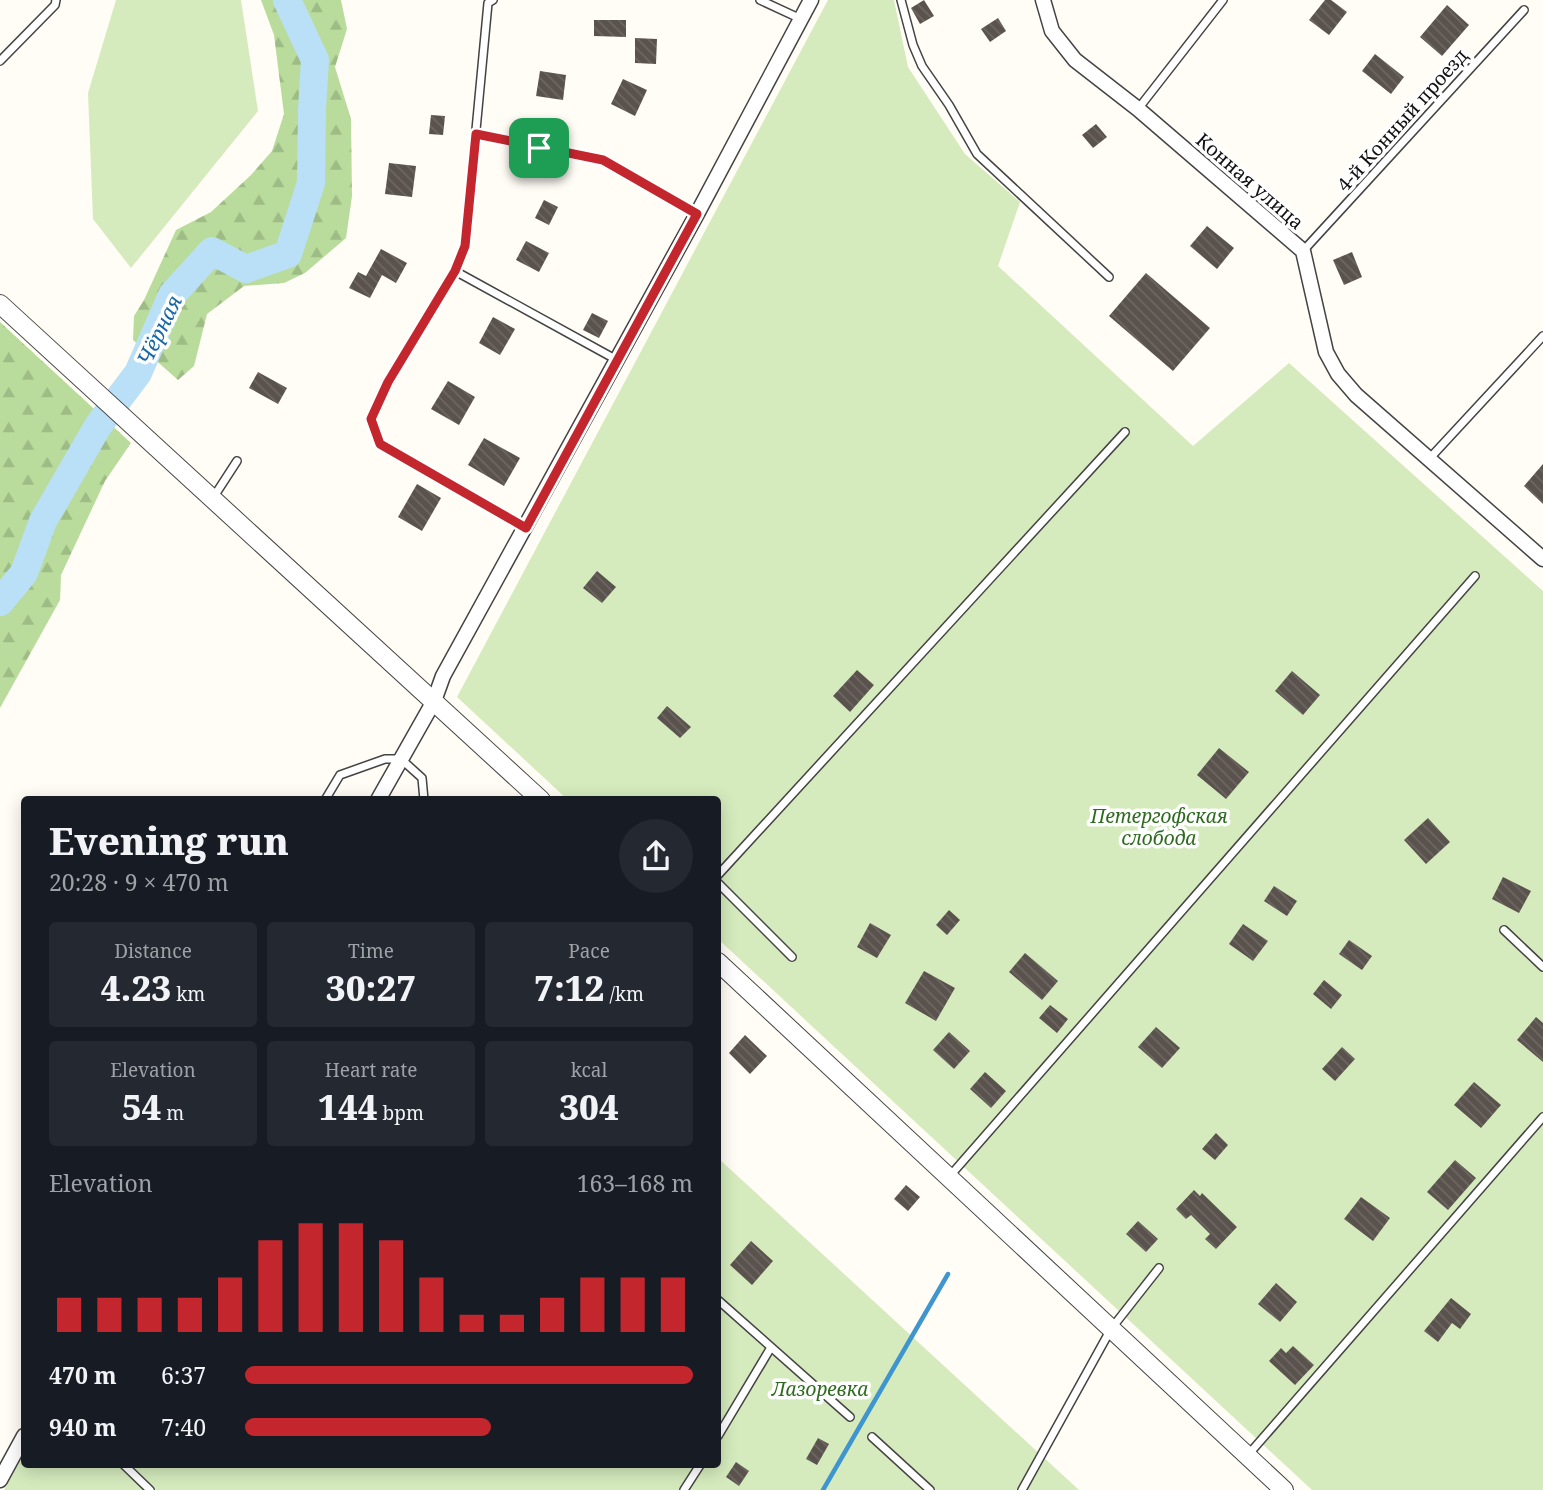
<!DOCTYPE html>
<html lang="en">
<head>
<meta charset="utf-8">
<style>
	:root { --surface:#171b24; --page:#242831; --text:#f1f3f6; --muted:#9ea1a6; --accent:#c4262e }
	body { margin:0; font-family:"Noto Serif",serif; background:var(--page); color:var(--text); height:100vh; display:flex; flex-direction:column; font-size:26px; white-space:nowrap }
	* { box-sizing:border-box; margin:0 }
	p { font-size:23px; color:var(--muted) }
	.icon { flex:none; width:38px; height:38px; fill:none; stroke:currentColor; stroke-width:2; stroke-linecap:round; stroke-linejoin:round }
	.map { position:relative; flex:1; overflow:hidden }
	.details { position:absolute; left:21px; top:796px; width:700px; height:672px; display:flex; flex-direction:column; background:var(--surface); border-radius:7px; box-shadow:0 4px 18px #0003 }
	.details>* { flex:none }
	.pin { position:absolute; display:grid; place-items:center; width:60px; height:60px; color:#fff; margin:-30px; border-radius:14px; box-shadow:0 4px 10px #0006 }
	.round { display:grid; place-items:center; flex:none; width:74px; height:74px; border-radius:37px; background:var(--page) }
	.headline { display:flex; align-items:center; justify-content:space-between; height:119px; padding:0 28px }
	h1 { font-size:38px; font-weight:800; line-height:52px }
	.figures { display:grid; grid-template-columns:repeat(3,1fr); gap:10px; height:119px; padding:7px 28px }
	.figures div { display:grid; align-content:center; border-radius:7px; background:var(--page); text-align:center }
	.figures b { font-size:35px; font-weight:800 }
	.figures small { font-size:19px; font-weight:400 }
	.figures p { font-size:19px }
	.chart { height:196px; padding:14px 28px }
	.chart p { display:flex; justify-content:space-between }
	.chart svg { width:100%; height:126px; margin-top:7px; stroke:var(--accent); stroke-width:6 }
	ul { padding:0 28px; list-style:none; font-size:23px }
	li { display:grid; grid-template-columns:112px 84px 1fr; align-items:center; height:52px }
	li i { height:18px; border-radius:9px; background:var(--accent) }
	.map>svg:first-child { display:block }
	.grass { fill:#d5ebbd }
	.forest { fill:url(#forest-firs) }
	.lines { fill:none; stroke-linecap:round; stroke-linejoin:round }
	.stream { stroke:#3f96cf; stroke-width:4.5 }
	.river { stroke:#b9e0f7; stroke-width:28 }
	.building { fill:url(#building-back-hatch) }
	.service-casing { stroke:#444; stroke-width:10 }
	.minor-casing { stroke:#444; stroke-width:17 }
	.tertiary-casing { stroke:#444; stroke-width:20 }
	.service { stroke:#fff; stroke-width:7 }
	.minor { stroke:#fff; stroke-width:14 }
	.tertiary { stroke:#fff; stroke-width:18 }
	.route-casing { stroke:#fff; stroke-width:14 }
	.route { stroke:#c4262e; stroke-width:9 }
	.labels { text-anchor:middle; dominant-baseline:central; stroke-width:7; stroke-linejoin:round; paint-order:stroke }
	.street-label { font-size:19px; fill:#111; stroke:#fff }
	.park-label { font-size:19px; font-style:italic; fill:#2f6b1f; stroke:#fff }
	.water-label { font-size:21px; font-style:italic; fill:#1768a6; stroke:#fff }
</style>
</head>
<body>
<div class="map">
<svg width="1543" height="1490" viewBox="0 0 1543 1490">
	<defs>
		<pattern id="forest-firs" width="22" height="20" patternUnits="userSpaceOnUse" patternTransform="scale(1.75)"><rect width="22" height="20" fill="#b9dc9c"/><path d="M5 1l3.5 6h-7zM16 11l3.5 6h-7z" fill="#9ebc85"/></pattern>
		<pattern id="building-back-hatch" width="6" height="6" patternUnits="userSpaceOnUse" patternTransform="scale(1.75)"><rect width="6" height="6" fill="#5a524d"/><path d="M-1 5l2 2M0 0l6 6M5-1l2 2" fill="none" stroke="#6d6662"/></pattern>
	</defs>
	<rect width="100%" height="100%" fill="#fffdf5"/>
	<g class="grass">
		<path d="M116,0H241L258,111L131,268L93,219L88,93Z"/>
		<path d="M828,0H894L908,67L965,154L1020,202L998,266L1193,446L1289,363L1543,591V1490H1312L718,939V800H568L457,697Z"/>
		<path d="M718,1158L1079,1490H4L24,1454V1465H718Z"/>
	</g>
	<g class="forest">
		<path d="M261,0H341L347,29L335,67L351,119L352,196L346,238L305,273L284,283L244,286L207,314L194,366L178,380L133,340L134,316L144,300L176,230L211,212L251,175L272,151L284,114L274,35Z"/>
		<path d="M0,322L131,443L105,481L61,575L60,600L0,708Z"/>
	</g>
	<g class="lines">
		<path class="stream" d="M823,1490L948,1274"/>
		<path class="river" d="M0,602L24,573L43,521L98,426L138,373L172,295L212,251L246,269L288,254L311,183L312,109L315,60L287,0"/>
	</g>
	<g class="building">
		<path d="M924,0L934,16L920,24L911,8Z"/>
		<path d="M1325,0H1331L1347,12L1329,35L1309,20Z"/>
		<path d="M1447,5L1469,25L1442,56L1420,37Z"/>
		<path d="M998,18L1006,31L990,42L981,29Z"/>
		<path d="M594,20H626V37L594,36Z"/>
		<path d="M635,38L657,39L656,64L635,63Z"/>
		<path d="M1375,54L1404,77L1391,94L1362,71Z"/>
		<path d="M540,71L566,75L563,100L536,96Z"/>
		<path d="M623,79L647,90L635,116L611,104Z"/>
		<path d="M431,115L445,116L443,135L429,134Z"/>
		<path d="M1096,124L1107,137L1093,148L1082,135Z"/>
		<path d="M389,163L416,166L412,197L385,194Z"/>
		<path d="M544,200L558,207L549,225L535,218Z"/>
		<path d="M1207,226L1234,248L1217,269L1190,246Z"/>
		<path d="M526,241L549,253L539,272L516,260Z"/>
		<path d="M381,249L407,263L396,283L382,275L370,298L349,288L358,272L366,276Z"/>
		<path d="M1352,252L1362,277L1344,285L1333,260Z"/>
		<path d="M1146,273L1210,328L1173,371L1109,316Z"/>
		<path d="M592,313L608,321L599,338L583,330Z"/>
		<path d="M493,317L515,329L500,355L479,343Z"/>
		<path d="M258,372L287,388L278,404L249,388Z"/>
		<path d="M448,381L475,397L459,425L431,409Z"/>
		<path d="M484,438L520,458L504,486L468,465Z"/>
		<path d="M1543,464V504L1524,486Z"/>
		<path d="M417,484L441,498L422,531L398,517Z"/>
		<path d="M597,571L616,587L602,603L583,588Z"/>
		<path d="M857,670L874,685L850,712L833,696Z"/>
		<path d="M1292,671L1320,695L1303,715L1275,691Z"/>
		<path d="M667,706L691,727L680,738L657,718Z"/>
		<path d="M1219,748L1249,772L1226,799L1197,775Z"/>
		<path d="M1428,818L1450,842L1426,864L1404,840Z"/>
		<path d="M1503,877L1531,891L1519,913L1492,899Z"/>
		<path d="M1274,886L1297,901L1287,916L1264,901Z"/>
		<path d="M949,910L960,920L947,935L936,925Z"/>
		<path d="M870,923L891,935L877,958L857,947Z"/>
		<path d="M1243,924L1268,941L1253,961L1229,944Z"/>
		<path d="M1349,940L1372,956L1362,970L1339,954Z"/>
		<path d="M1025,953L1058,981L1042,1000L1009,972Z"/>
		<path d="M924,971L955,988L936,1021L905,1003Z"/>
		<path d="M1324,980L1342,995L1331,1009L1313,994Z"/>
		<path d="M1050,1005L1068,1019L1057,1033L1039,1018Z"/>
		<path d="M1536,1017L1543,1023V1062L1517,1040Z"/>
		<path d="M1156,1027L1180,1048L1162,1068L1138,1047Z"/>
		<path d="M949,1032L970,1051L954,1069L933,1050Z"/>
		<path d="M745,1035L767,1056L750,1074L729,1053Z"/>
		<path d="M1342,1047L1355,1059L1335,1081L1322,1069Z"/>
		<path d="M985,1072L1006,1091L991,1108L970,1089Z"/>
		<path d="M1474,1082L1501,1105L1481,1128L1454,1105Z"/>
		<path d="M1216,1133L1228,1145L1215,1160L1202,1149Z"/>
		<path d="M1455,1160L1476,1178L1448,1210L1427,1192Z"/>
		<path d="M906,1185L920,1197L908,1211L894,1199Z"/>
		<path d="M1194,1190L1200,1196L1202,1193L1237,1227L1216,1249L1205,1239L1210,1234L1191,1215L1186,1219L1176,1209Z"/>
		<path d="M1361,1197L1390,1218L1373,1241L1344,1219Z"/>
		<path d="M1138,1221L1158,1239L1146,1252L1126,1234Z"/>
		<path d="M751,1241L773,1261L752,1285L730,1265Z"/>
		<path d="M1276,1283L1297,1302L1280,1322L1258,1304Z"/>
		<path d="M1451,1298L1471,1314L1460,1329L1452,1323L1438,1342L1424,1331Z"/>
		<path d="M1293,1346L1314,1365L1295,1385L1269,1361L1281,1348L1286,1353Z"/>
		<path d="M818,1438L829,1444L817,1465L806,1459Z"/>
		<path d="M736,1462L749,1471L739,1486L726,1477Z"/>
	</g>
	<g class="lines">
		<defs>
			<g id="service">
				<path d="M493,0L488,3L465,246C440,307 398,359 371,419L381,444L525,528"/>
				<path d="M760,0L801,19"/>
				<path d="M901,0L913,45L922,66L949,105L977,154L1109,277"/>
				<path d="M0,61L55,5L56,0"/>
				<path d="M1138,109L1223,0"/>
				<path d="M476,134L603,161L697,214"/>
				<path d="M1303,251L1524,10"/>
				<path d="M455,271L617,360"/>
				<path d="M1430,458L1543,336"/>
				<path d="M213,498L237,461"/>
				<path d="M325,800L340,775L385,759H401L422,778L424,800"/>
				<path d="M718,875L1125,432"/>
				<path d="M718,883L792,957"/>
				<path d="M1504,930L1543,967"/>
				<path d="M949,1177L1475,576"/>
				<path d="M718,1300L850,1417"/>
				<path d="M718,1436L770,1349"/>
				<path d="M872,1437L930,1490"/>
				<path d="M1248,1455L1543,1117"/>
				<path d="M124,1465L150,1490"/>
				<path d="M684,1490L700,1465"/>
				<path d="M1022,1490L1111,1329L1159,1268"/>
			</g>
			<g id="minor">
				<path d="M1043,0L1052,31L1075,60L1138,109L1303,251L1326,352L1338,374L1356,395L1543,559"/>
				<path d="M378,800L434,701L443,676L697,214L811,0"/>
				<path d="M0,1480L24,1436"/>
			</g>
			<g id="tertiary">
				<path d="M0,304L541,800"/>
				<path d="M718,962L1284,1490"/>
			</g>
		</defs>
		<use href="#service" class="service-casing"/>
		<use href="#minor" class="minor-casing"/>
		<use href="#tertiary" class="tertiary-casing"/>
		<use href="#service" class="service"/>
		<use href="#minor" class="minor"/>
		<use href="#tertiary" class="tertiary"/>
	</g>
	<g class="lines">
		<defs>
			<path id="route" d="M476,134L603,160L697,214L526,528L380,444L371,419L388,382L455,271L465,246Z"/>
		</defs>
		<use href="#route" class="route-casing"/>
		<use href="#route" class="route"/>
	</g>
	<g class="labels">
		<g class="street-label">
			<text transform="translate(1402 120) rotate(-48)">4-й Конный проезд</text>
			<text transform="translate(1250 181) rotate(41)">Конная улица</text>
		</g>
		<g class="park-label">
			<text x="1159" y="816">Петергофская<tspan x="1159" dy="22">слобода</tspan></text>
			<text x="820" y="1389">Лазоревка</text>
		</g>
		<g class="water-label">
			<text transform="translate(159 330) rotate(-64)">Чёрная</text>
		</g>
	</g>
</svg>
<div class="pin" style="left:539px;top:148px;background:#1e9e55"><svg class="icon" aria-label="arrive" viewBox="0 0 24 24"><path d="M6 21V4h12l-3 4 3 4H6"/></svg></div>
<section class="details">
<div class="headline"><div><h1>Evening run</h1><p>20:28 · 9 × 470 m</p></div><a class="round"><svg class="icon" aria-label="share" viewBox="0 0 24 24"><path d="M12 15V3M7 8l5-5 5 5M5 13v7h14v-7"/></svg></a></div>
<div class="figures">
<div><p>Distance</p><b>4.23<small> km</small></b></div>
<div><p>Time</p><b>30:27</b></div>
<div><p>Pace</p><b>7:12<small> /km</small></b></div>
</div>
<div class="figures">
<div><p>Elevation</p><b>54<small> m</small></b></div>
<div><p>Heart rate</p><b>144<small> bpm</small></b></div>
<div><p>kcal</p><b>304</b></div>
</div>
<div class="chart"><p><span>Elevation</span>163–168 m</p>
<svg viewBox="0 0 160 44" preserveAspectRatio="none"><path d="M5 44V32M15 44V32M25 44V32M35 44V32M45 44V25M55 44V12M65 44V6M75 44V6M85 44V12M95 44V25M105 44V38M115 44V38M125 44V32M135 44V25M145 44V25M155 44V25"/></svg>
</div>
<ul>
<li><b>470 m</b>6:37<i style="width:100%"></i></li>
<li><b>940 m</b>7:40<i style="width:55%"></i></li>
</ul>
</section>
</div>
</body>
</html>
